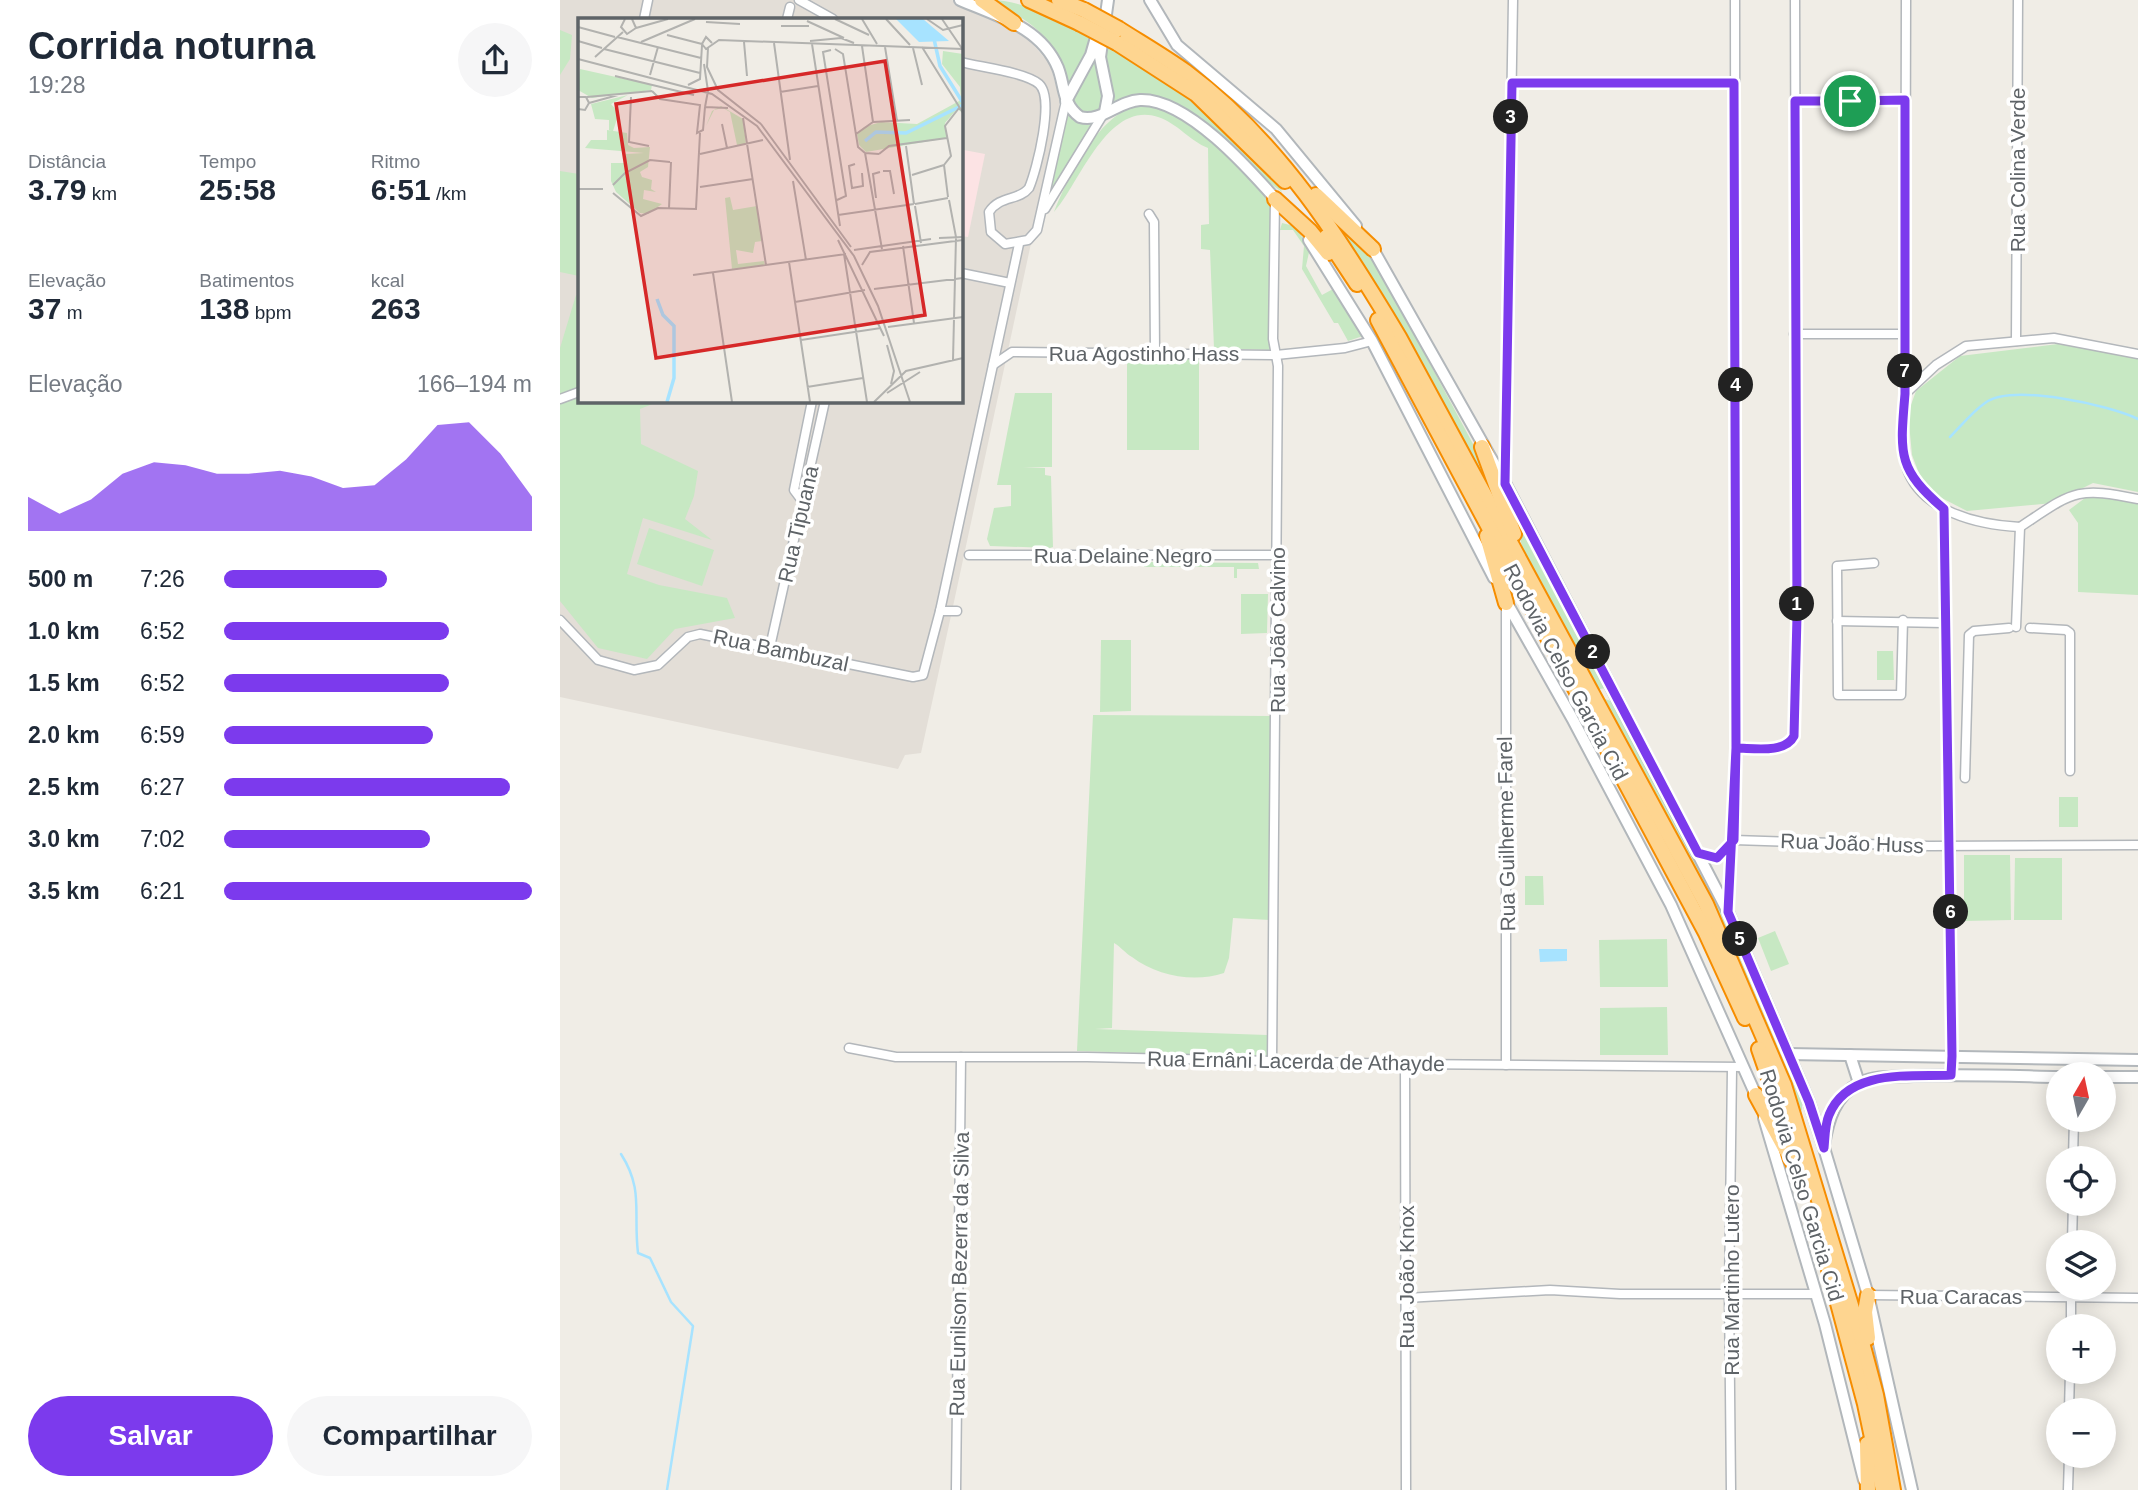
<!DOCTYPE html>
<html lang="pt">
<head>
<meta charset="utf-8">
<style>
	:root { --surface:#fff; --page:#f6f6f7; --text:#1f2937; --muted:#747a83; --accent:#7c3aed }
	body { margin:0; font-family:Arial,sans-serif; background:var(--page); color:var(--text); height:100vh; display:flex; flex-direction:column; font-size:26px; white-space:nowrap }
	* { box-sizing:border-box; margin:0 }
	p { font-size:23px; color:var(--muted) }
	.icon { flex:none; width:38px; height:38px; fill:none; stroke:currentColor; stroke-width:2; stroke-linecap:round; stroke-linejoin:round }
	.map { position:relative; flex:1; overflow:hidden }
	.details { display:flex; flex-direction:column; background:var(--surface); width:560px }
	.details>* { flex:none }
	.needle { width:46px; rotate:9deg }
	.buttons { position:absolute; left:1486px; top:1062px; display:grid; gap:14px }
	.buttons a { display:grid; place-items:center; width:70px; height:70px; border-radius:50%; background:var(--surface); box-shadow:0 4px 18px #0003; font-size:35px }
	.pin { position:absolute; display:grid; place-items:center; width:60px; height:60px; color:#fff; margin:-30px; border:4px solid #fff; border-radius:50%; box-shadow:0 2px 7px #0007 }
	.km { position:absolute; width:35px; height:35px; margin:-18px; border-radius:50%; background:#222; color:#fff; font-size:19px; line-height:35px; text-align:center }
	.round { display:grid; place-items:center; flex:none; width:74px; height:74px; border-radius:37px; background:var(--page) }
	.headline { display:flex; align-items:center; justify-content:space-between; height:119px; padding:0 28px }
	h1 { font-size:38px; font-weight:700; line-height:52px }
	.figures { display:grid; grid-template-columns:repeat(3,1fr); gap:10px; height:119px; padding:7px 28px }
	.figures div { display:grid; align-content:center }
	.figures b { font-size:30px; font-weight:700 }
	.figures small { font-size:19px; font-weight:400 }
	.figures p { font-size:19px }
	.chart { height:196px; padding:14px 28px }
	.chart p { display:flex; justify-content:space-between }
	.chart svg { width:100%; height:126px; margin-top:7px; fill:var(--accent); opacity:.7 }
	.button { display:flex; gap:14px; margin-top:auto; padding:14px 28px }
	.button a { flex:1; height:80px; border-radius:42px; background:var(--accent); color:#fff; font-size:28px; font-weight:700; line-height:80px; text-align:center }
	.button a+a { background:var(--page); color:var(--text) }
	ul { padding:0 28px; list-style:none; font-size:23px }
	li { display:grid; grid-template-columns:112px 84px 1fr; align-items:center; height:52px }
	li i { height:18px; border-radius:9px; background:var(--accent) }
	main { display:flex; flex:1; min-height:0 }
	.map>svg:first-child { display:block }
	.education { fill:#e3ded7; fill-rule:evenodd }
	.medical { fill:#fce3e4 }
	.green { fill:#c7e8c3 }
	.water { fill:#a7e3ff }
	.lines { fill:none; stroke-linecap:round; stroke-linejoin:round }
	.stream { stroke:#a7e3ff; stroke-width:2.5 }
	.street-casing { stroke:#b3b7bb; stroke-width:11 }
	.secondary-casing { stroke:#b2b7bb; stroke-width:14 }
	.highway-casing { stroke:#f68d00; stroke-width:18 }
	.street { stroke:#fff; stroke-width:8 }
	.secondary { stroke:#fff; stroke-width:10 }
	.highway { stroke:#fed590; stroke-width:14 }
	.highway-bridge-casing { stroke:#f68d00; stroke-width:18; stroke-linecap:butt }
	.highway-bridge { stroke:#fed590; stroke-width:14 }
	.route-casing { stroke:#fff; stroke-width:14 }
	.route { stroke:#7c3aed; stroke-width:9 }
	.labels { text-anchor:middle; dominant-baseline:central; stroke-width:7; stroke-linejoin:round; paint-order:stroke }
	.street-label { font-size:21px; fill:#5e6367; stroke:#fff }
	.inset-river { fill:none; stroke:#a7e3ff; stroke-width:3.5 }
	.inset-road { fill:none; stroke:#b2b2af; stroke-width:2 }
	.view { fill:#d62828; fill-opacity:0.15; stroke:#d62828; stroke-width:3.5 }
	.inset-edge { fill:none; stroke:#5e6367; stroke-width:3.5 }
</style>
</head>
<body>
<main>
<section class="details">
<div class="headline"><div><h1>Corrida noturna</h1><p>19:28</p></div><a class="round"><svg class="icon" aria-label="share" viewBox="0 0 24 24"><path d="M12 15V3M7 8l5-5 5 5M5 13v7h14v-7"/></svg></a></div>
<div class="figures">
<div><p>Distância</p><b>3.79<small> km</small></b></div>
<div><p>Tempo</p><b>25:58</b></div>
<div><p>Ritmo</p><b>6:51<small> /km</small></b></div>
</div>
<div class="figures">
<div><p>Elevação</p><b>37<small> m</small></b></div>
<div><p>Batimentos</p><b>138<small> bpm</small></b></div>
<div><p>kcal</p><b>263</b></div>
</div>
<div class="chart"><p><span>Elevação</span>166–194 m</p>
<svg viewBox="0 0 160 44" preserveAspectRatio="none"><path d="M0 44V32L10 38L20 33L30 24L40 20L50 21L60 24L70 24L80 23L90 25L100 29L110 28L120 19L130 7L140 6L150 17L160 32V44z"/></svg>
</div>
<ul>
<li><b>500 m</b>7:26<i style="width:53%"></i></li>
<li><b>1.0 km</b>6:52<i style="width:73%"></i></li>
<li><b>1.5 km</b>6:52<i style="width:73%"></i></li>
<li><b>2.0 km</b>6:59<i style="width:68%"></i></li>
<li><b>2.5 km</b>6:27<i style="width:93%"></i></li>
<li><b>3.0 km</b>7:02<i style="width:67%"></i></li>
<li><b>3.5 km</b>6:21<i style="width:100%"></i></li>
</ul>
<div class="button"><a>Salvar</a><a>Compartilhar</a></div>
</section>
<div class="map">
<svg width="1578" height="1490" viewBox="0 0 1578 1490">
	<rect width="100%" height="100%" fill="#f0ede6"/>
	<path class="education" d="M0,0H392L451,27L468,39L490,64L499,97V113L389,625L361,753L345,755L338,769L0,697ZM19,19H401V401H19Z"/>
	<path class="medical" d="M404,150L425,154L408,237L401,236V157Z"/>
	<g class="green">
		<path d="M430,0C465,0 501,21 532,37L530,48L509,84C502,77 499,61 494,50C481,27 452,11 430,0Z"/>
		<path d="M0,30L12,35L10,59L0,75Z"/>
		<path d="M546,45C594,72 702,142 722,192C683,166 633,94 583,96C573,96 562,101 552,104L544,54Z"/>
		<path d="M535,57L545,95L541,110L533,114L521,113L513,104L512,97Z"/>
		<path d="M582,105C631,109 677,170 712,201L710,350L654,348L650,250L641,249V225L649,224L648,148C630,141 617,123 598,117C547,100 519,185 494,212C508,177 541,109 582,105Z"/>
		<path d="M507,112L535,121L488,196Z"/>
		<path d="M0,171L19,174V276L0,272Z"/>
		<path d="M768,213L805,248L822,274L928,472L952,534Z"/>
		<path d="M722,223L734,226L750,248L746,266L762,295L773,289L803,336L788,341L778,323H774L742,269L744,246L733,230H720Z"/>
		<path d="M16,295L19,296V401H100L80,409L81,444L138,471L134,496L125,519L152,540L83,518L67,574L99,585L167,598L175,618L115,629L87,659L38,648L0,601V348Z"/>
		<path d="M1498,344L1578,357V492L1533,483L1493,503L1407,511L1374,494L1360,476L1352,455L1348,413L1356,391L1400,356Z"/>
		<rect x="567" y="358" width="72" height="92"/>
		<path d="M455,393H492V467H463L485,468V475L491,476L493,547L490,548L430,546L427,539L434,508L451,506V485H437Z"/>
		<path d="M1542,497L1578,504V595L1518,592V523L1509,510L1525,498Z"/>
		<path d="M957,522L1046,688L1034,690L963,552Z"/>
		<path d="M89,528L154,550L142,586L77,564Z"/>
		<path d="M584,562L698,563L699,569H677V578H674V567H584Z"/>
		<path d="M681,594H708L707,633L681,634Z"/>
		<path d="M541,640H571V711L540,712Z"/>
		<path d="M1317,651H1333L1334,680H1317Z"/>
		<path d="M1042,698L1054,702L1175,937L1209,1020L1206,1022H1211L1242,1098V1110L1237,1115Z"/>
		<path d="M533,715L713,716L710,920L673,918L669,958L664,973C634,983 597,976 572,957C565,953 561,947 554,943L552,1028L535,1029L707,1035V1057L517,1051Z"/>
		<rect x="1499" y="797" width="19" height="30"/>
		<path d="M1404,855H1450L1451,920L1404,921Z"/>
		<path d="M1455,858H1502V920H1454Z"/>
		<path d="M965,876H983L984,905H965Z"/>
		<path d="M1215,931L1229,964L1211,971L1198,938Z"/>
		<path d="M1107,939L1108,987H1040L1039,940Z"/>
		<path d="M1107,1007L1108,1055H1040V1008Z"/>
	</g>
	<path class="water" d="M979,949H1007V961L980,962Z"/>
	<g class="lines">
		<g class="stream">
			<path d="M1390,437C1401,426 1412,412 1425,403C1452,383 1549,405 1578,419"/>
			<path d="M61,1154C84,1190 73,1212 78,1253L90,1258L111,1302L133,1326L107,1490"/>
		</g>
		<defs>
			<g id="street">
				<path d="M239,0L273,19"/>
				<path d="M1346,0L1345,394C1343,417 1339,443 1346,466C1360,512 1419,525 1460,527"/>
				<path d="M84,19L88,0"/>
				<path d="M227,19L230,7"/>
				<path d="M401,62C419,67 465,72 479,84C495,98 477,169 469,188C459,201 440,195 429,212L431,232L445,244L468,240L477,230L506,101"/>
				<path d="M952,83H1174"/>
				<path d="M1235,101L1345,100"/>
				<path d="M485,209L544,113"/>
				<path d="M589,214L594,222L595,352"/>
				<path d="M401,273L450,283"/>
				<path d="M1234,334H1345"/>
				<path d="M1456,341L1458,0"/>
				<path d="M433,365L452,352L716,355L785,348L812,341"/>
				<path d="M1345,394L1376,365L1406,346L1494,338L1578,354"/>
				<path d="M0,399L19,392"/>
				<path d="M945,480L953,0"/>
				<path d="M243,502L234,490L252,401"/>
				<path d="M1384,509L1392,1056"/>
				<path d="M1460,527C1513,492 1515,486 1578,499"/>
				<path d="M409,555H718"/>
				<path d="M1314,563L1277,566L1278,695H1341L1343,620"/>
				<path d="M380,611H397"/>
				<path d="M0,620L38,660L74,670L98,665L128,637L140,634L353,677L363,675L380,611L459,244"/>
				<path d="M1277,621L1384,623"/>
				<path d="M1456,627L1460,527"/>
				<path d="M1470,628L1506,630L1510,633V771"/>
				<path d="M210,647L265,401"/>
				<path d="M1176,748C1192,748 1225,754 1234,736L1237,616L1235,0"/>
				<path d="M1405,778L1409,635L1414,631L1449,628"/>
				<path d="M1174,840L1369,846L1578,845"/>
				<path d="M1138,853L1157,857L1174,840"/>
				<path d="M1168,912L1176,748L1175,0"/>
				<path d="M289,1048L336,1057H527L845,1064L1183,1067"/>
				<path d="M712,1061L718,366L713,339L715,200"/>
				<path d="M845,1064L846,1490"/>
				<path d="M946,1065V603"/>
				<path d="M1513,1158L1514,1120"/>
				<path d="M1512,1242L1513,1204"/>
				<path d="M1308,1295L1578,1298"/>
				<path d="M846,1298L990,1290L1060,1294H1256"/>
				<path d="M1511,1326V1288"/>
				<path d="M1509,1410L1510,1372"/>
				<path d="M396,1490L401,1057"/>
				<path d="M1171,1490L1169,1293L1172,1069"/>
				<path d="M1508,1490L1509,1456"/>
			</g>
			<g id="secondary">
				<path d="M400,0C437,16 481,27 498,68C505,86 502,104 520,117C541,123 558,101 580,100C627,98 690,170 719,203"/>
				<path d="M590,0L617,45L716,129L796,226"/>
				<path d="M506,101L531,55L537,34"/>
				<path d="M545,112L548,96L540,57L548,0"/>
				<path d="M749,240L812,341L934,578"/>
				<path d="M810,244L945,483L1168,912L1249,1102L1264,1148L1308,1295L1352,1490"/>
				<path d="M943,596L1012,718L1111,905L1198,1100"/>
				<path d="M1228,1054L1578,1060"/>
				<path d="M1290,1055L1299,1083"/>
				<path d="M1544,1077H1578"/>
				<path d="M1204,1118L1265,1324L1304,1480"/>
				<path d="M1264,1145C1268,1120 1275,1095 1300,1083C1316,1075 1336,1077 1353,1076C1401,1074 1450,1076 1498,1077"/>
			</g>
			<g id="highway">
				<path d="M422,0L454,23"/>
				<path d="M469,0L519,23"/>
				<path d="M499,0L524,10"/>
				<path d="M559,29C581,43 605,57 626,72C719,141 781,240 839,337L1146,904L1224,1085L1300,1335L1316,1395L1333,1490"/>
				<path d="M557,43L636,94L725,181"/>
				<path d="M756,195L813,249"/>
				<path d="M715,199L750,231L768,253"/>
				<path d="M766,237L797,284"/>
				<path d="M818,320L1146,933L1185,1018"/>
				<path d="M922,447L954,534"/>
				<path d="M927,536L946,603"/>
				<path d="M1199,1049L1239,1165"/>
				<path d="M1196,1095L1248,1190"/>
				<path d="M1257,1225L1305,1404L1323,1490"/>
				<path d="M1308,1338L1305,1312L1308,1295"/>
				<path d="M1307,1444L1308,1490"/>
			</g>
		</defs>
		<use href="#street" class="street-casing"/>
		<use href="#secondary" class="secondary-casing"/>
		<use href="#highway" class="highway-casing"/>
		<use href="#street" class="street"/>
		<use href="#secondary" class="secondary"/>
		<use href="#highway" class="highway"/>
		<defs>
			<g id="highway-bridge">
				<path d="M524,10L559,29"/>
				<path d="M519,23L557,43"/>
			</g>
		</defs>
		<use href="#highway-bridge" class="highway-bridge-casing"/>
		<use href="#highway-bridge" class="highway-bridge"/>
	</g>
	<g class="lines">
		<defs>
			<path id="route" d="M1290,101H1235L1237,616L1234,736C1225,754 1193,748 1176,748L1174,840L1157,858L1138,853L945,484L952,83H1174L1176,748L1168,912L1249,1102L1264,1148C1265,1138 1265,1124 1269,1115C1288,1068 1351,1077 1391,1075L1392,1056L1384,509C1337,469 1340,454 1345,394V100L1290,101"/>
		</defs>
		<use href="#route" class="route-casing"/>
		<use href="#route" class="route"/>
	</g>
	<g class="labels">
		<g class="street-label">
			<text transform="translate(1457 170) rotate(-90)">Rua Colina Verde</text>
			<text x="584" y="353">Rua Agostinho Hass</text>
			<text transform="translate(238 524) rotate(-77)">Rua Tipuana</text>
			<text x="563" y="555">Rua Delaine Negro</text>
			<text transform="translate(717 630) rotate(-90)">Rua João Calvino</text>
			<text transform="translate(221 650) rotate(12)">Rua Bambuzal</text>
			<text transform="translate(1006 672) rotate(62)">Rodovia Celso Garcia Cid</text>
			<text transform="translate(946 834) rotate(-91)">Rua Guilherme Farel</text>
			<text transform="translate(1292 843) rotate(2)">Rua João Huss</text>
			<text transform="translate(736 1061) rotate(1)">Rua Ernâni Lacerda de Athayde</text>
			<text transform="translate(1242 1185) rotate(73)">Rodovia Celso Garcia Cid</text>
			<text transform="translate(399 1274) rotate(-89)">Rua Eunilson Bezerra da Silva</text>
			<text transform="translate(846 1277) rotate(-90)">Rua João Knox</text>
			<text transform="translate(1171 1280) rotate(-90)">Rua Martinho Lutero</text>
			<text x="1401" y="1296">Rua Caracas</text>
		</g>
	</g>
	<g transform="translate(18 18)">
		<rect width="385" height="385" fill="#f0ede6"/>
		<path d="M365,33L385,36V95L379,91L367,105L369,120L288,134L281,127L279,116L286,109L303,104L339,106L383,82L382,69L364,46ZM2,51L74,67L73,72L14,80L0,72ZM50,77L33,86L41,95L35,113L31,112V102L17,101L13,86ZM143,88L165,101L168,126L159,127L152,94L145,90L136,92L128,108L134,93ZM29,112L49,115L50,127L56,130L72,129L70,149L62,154L64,159L74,162L73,171L78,174L66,172L65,181L84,186L70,196L62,195L38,174L33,163V145H47L48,136L66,135L7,130L13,122H29ZM152,179L155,192L179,188L184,223L177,224L175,235L158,232L160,246L186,243L187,247L154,251L147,180Z" fill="#c7e8c3"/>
		<path d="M318,1H345L371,23L341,24Z" fill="#a7e3ff"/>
		<path class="inset-river" d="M356,21L362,48L385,85M287,123L298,114L328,115L385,87M79,281L85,297L96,308V360L89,384"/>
		<path class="inset-road" d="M47,1L43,9L49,16L58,10L54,1M257,1L291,17M284,1L299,26M308,1L332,27M349,1L365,12L385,7M364,1L385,32M229,3L266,20M128,4L162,6M203,8H231M0,9L37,19M58,10L90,1M89,17L124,26M39,19L123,40M0,23L24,30M232,23L263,20L276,25M63,24L117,1M166,24L169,58M134,25L128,19L124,26L128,31L141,22L385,31M196,25L212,142M234,26L262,208M284,28L295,104M307,29L319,103M344,29L385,95M130,30L129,49L140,72L183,106M335,30L344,67M26,31L122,55M257,31L265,36L280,129L287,135L301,136M253,32L245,34L268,178L259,182M17,39L45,14M0,41L134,76L179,108L276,238L300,288L332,384M126,46L130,73L127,89M72,57L80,29M37,58L116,77M110,67L122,61L124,27M74,73L82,81L122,87L119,115L125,112L127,89M202,74L240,68M0,79H8L11,85L7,92L0,91M9,79L74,73M53,79L51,124L71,128M11,85L40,77M127,89L150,90M165,100L188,247M144,106L149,130M183,106L273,229M278,116L295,104L332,102M328,128L336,186M287,135L304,231M122,136L185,122M301,136L311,128L369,120M277,146L271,148L274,170L285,168L284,155M305,153H312L316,176M334,157L366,147M215,163L228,242M35,167L47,155L72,142L92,144M122,169L175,161M0,171H25M35,175L63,198L80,190L118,191L122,115M370,179L366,147L373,138L367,108L381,90M298,180L295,156L302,154M371,182L378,219L375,342M337,186L370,180M337,188L343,225M91,190L93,144M260,197L336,186M361,220L385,219M260,222L306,318M325,228L336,305M276,232L353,221M266,236L289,384M211,244L232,384M284,247L292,234L385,222M135,255L154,384M115,257L268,236M296,271L385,260M217,284L287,272M310,309L385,299M223,322L303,310M309,327L316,353L313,366M229,369L285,360M309,375L342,354M296,384L328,353L385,340"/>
		<path class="view" d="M307,43L347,297L78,340L38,86Z"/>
		<rect width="385" height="385" class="inset-edge"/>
	</g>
</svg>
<div class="buttons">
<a><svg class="needle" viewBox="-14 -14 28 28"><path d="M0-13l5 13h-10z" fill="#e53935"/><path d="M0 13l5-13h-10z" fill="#747a83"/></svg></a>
<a><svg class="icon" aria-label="locate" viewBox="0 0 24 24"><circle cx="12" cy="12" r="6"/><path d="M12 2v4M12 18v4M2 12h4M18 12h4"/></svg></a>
<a><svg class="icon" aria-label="layers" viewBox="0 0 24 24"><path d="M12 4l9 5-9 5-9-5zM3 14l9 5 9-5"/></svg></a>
<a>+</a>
<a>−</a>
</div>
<div class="pin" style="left:1290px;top:101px;background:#1e9e55"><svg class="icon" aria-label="arrive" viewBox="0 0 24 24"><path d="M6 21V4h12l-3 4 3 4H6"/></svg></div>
<b class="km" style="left:1237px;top:604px">1</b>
<b class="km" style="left:1033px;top:652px">2</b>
<b class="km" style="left:951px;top:117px">3</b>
<b class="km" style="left:1176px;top:385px">4</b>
<b class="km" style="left:1180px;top:939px">5</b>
<b class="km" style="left:1391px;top:912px">6</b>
<b class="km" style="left:1345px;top:371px">7</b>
</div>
</main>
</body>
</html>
